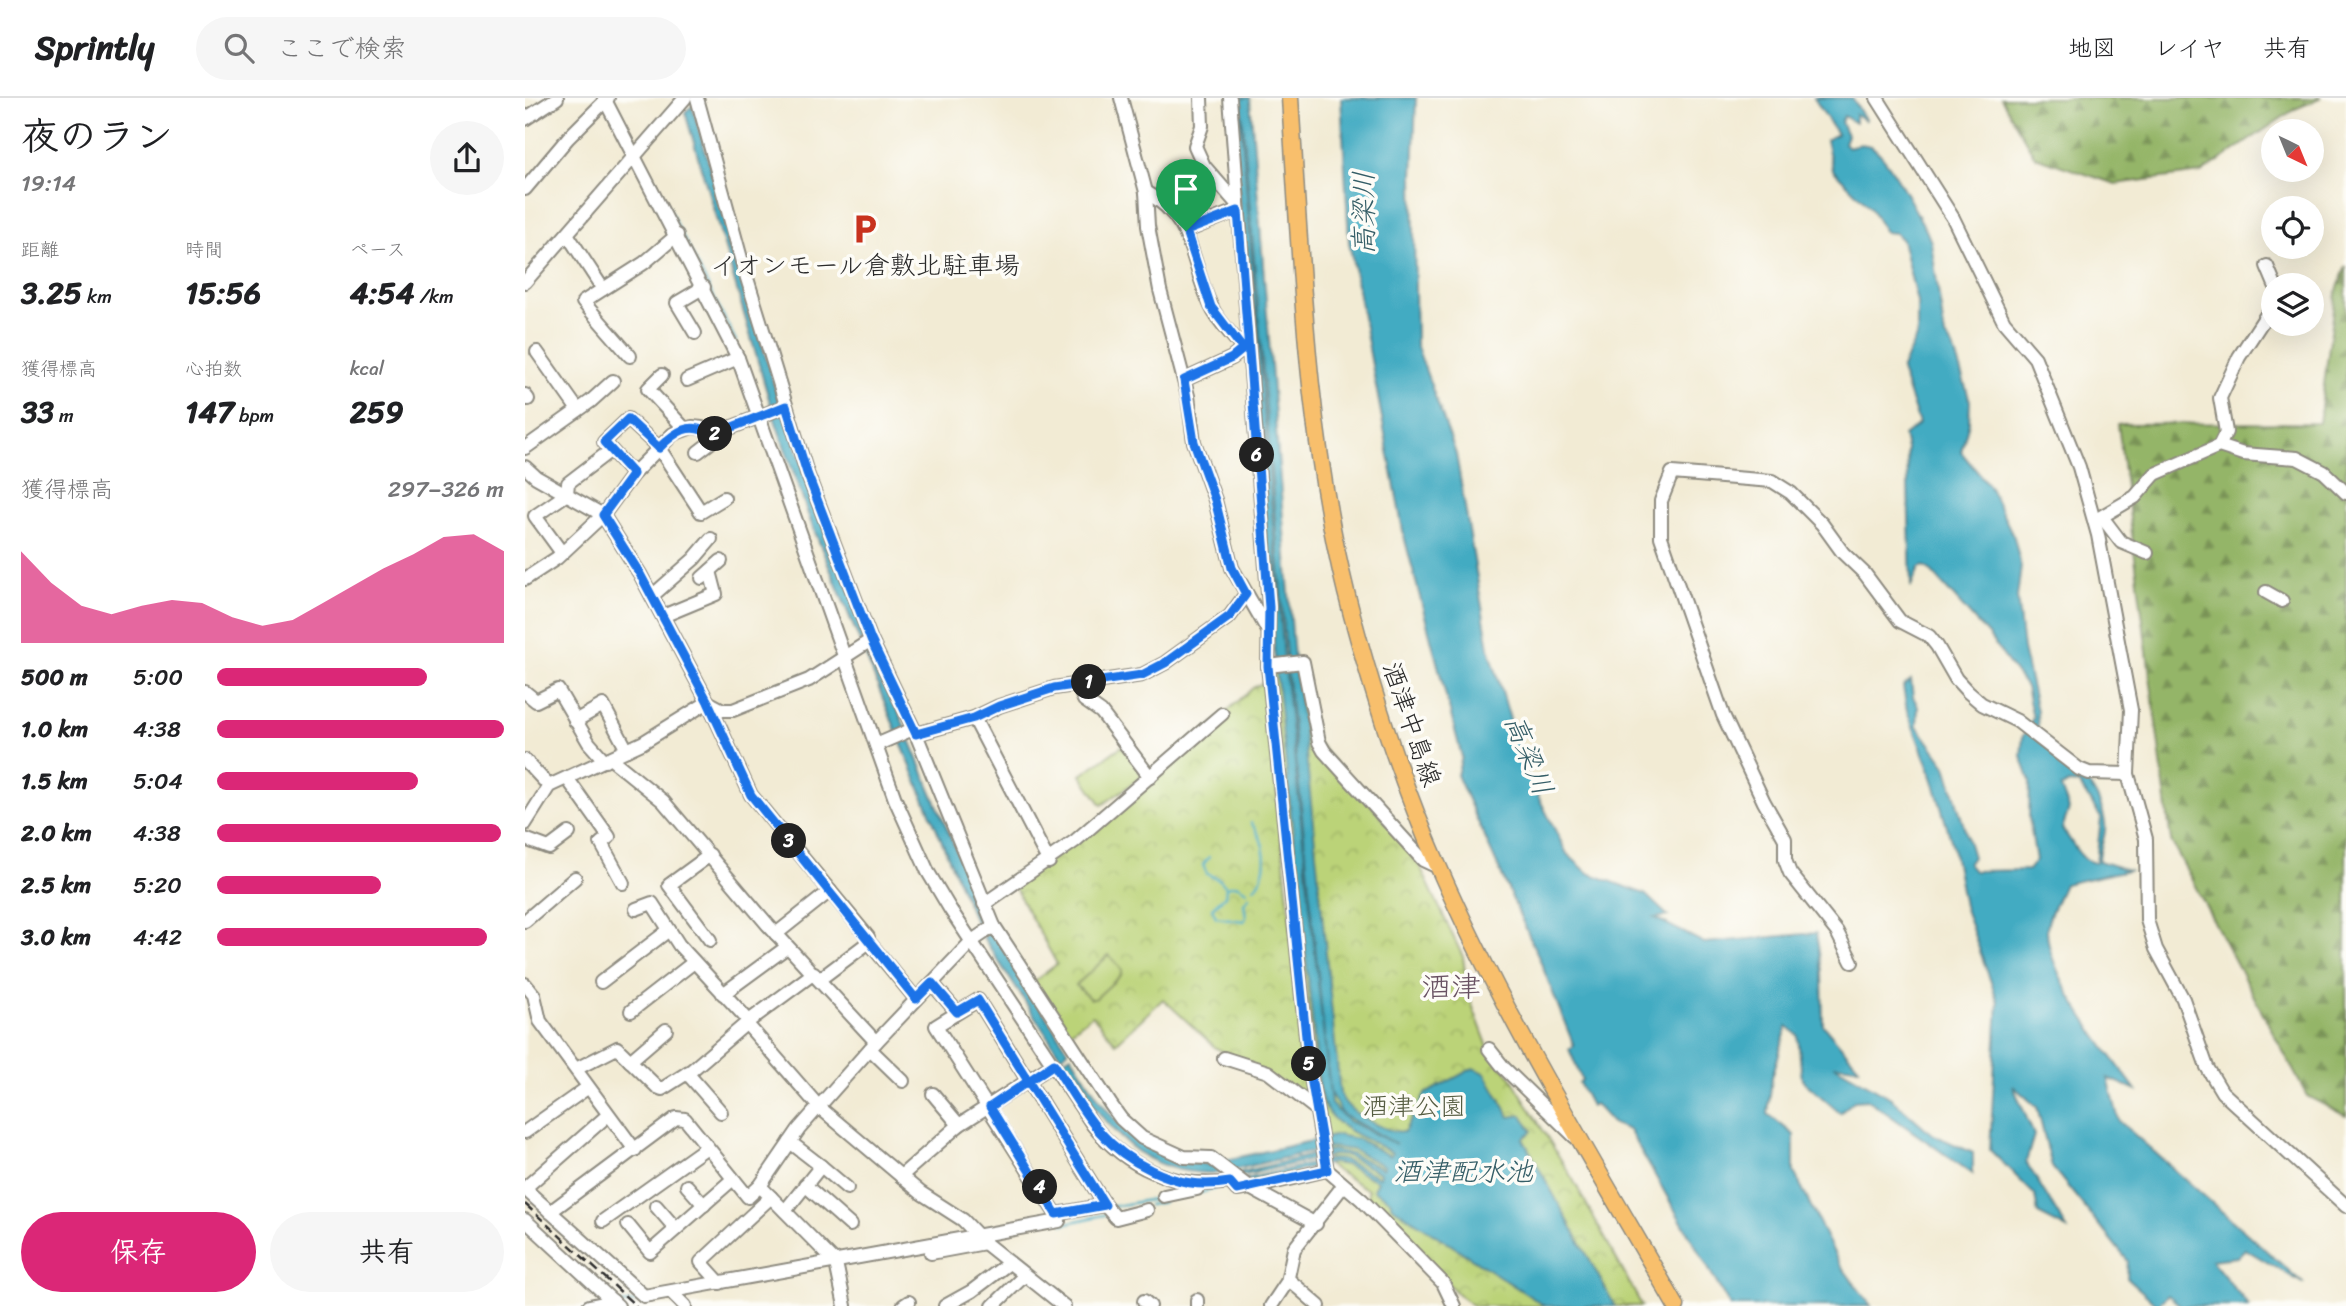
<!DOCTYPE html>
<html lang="ja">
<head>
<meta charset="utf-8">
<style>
	:root { --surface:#fff; --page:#f6f6f6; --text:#202124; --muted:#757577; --line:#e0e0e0; --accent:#db2777 }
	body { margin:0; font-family:Sriracha,"Klee One",sans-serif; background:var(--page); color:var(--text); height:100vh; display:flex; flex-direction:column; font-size:26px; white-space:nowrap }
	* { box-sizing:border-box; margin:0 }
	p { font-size:23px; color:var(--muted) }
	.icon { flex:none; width:38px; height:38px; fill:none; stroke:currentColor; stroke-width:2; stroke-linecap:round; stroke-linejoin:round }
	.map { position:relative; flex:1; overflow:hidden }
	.side { display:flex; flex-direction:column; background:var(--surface); width:525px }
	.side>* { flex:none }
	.needle { width:46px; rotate:137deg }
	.fabs { position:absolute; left:1736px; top:21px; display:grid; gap:14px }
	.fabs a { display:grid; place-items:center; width:63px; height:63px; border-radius:50%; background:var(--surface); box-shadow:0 7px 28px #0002; font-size:35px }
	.pin { position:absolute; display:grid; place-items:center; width:60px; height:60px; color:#fff; margin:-72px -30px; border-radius:50% 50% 50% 0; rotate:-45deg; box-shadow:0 0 7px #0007 }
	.pin .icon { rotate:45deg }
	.km { position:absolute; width:35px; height:35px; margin:-18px; border-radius:50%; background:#222; color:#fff; font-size:19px; line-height:35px; text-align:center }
	.round { display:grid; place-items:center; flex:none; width:74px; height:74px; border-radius:37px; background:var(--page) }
	.overview { display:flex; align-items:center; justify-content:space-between; height:119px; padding:0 21px }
	h1 { font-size:38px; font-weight:800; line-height:52px }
	.figures { display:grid; grid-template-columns:repeat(3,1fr); gap:10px; height:119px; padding:7px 21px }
	.figures div { display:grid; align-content:center }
	.figures b { font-size:30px; font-weight:800 }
	.figures small { font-size:19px; font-weight:400 }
	.figures p { font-size:19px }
	.chart { height:196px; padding:14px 21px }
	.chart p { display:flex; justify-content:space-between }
	.chart svg { width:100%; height:126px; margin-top:7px; fill:var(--accent); opacity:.7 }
	.cta { display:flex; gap:14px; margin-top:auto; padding:14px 21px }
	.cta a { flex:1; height:80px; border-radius:42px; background:var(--accent); color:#fff; font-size:28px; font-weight:800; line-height:80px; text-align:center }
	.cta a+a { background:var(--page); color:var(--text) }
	ul { padding:0 21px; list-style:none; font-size:23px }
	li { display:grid; grid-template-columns:112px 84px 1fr; align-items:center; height:52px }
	li i { height:18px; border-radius:9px; background:var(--accent) }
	header { display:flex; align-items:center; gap:42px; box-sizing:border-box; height:98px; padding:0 35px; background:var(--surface); border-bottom:2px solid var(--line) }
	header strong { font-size:33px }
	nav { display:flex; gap:38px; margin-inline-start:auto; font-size:24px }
	.search { width:490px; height:63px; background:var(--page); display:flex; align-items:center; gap:18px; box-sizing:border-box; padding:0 24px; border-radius:38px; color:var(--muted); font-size:26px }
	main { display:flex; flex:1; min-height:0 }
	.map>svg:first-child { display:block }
	.forest { fill:url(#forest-firs); stroke:#60704a; stroke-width:2 }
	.park { fill:url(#park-crowns); stroke:#737f52; stroke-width:2 }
	.garden { fill:#bbd378; stroke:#737f52; stroke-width:2 }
	.water { fill:#43abc2; stroke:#376b76; stroke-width:2; fill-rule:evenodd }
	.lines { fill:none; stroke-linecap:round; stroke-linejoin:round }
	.stream { stroke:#43abc2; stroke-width:2.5 }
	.minor-casing { stroke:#8e8b80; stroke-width:16 }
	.major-casing { stroke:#8e8b80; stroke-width:19 }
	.minor { stroke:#fff; stroke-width:12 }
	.major { stroke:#f8bf6c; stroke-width:16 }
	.rail { stroke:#2b2b2b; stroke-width:2.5; stroke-dasharray:10 5; stroke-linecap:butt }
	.route-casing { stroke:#fff; stroke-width:14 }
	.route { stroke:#1a73e8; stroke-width:9 }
	.labels { text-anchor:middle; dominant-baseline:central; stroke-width:7; stroke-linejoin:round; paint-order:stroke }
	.poi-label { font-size:26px; fill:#2b2b2b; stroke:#fdfcf7 }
	.street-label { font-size:26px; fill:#2b2b2b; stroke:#fdfcf7 }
	.park-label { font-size:26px; fill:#565d42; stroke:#fdfcf7 }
	.water-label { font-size:28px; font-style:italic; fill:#355e67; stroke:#fdfcf7 }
	.quarter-label { font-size:30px; fill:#695263; stroke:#fdfcf7 }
</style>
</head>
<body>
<header>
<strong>Sprintly</strong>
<div class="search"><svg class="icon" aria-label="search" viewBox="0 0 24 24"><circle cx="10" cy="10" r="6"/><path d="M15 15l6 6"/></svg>ここで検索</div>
<nav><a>地図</a><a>レイヤ</a><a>共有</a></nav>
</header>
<main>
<section class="side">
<div class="overview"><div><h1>夜のラン</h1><p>19:14</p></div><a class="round"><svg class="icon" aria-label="share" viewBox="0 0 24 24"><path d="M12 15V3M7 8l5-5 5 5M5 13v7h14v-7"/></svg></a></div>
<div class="figures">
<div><p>距離</p><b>3.25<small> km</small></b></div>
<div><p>時間</p><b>15:56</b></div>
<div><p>ペース</p><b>4:54<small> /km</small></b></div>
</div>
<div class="figures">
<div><p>獲得標高</p><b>33<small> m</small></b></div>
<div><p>心拍数</p><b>147<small> bpm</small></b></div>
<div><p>kcal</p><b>259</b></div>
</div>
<div class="chart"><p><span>獲得標高</span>297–326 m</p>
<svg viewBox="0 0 160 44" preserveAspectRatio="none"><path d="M0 44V12L10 23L20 31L30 34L40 31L50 29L60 30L70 35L80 38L90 36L100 30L110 24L120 18L130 13L140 7L150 6L160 12V44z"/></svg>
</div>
<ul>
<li><b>500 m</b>5:00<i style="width:73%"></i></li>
<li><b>1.0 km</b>4:38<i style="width:100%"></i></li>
<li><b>1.5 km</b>5:04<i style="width:70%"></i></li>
<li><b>2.0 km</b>4:38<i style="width:99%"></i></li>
<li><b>2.5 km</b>5:20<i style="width:57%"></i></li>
<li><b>3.0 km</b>4:42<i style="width:94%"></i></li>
</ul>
<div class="cta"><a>保存</a><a>共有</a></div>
</section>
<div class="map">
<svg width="1821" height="1208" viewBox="0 0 1821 1208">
	<defs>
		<pattern id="forest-firs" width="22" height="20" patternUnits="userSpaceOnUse" patternTransform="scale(1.75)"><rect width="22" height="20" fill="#94b568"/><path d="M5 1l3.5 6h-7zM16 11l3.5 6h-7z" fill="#799356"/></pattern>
		<pattern id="park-crowns" width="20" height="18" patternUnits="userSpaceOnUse" patternTransform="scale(1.75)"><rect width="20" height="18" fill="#bbd378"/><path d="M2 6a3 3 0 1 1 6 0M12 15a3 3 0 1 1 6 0" fill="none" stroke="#a1b568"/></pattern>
	</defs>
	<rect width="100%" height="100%" fill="#fdfcf7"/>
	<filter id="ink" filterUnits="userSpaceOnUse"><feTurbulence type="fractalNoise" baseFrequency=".0143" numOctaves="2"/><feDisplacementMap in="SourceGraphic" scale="14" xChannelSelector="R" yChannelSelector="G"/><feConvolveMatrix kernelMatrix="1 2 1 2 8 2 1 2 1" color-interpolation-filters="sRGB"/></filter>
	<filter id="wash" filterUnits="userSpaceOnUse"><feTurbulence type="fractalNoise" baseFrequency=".00686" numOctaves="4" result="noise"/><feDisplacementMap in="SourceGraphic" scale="28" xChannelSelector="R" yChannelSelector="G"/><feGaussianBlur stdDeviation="1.57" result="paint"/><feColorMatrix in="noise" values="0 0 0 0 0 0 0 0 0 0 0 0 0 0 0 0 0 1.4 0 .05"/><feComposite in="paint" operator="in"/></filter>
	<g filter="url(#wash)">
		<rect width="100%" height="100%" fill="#f2ebd4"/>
		<g class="forest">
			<path d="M1476,0H1797L1770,11L1676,75L1590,86L1510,59Z"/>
			<path d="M1821,168V1018L1782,998L1646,743L1593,326L1794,325L1811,195Z"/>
		</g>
		<g class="park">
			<path d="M775,566L792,644L889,756L938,859L943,896L963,949L987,981L1050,1085L1117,1208H949L936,1199L843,1104V1092L804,1068L794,1009L746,571Z"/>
			<path d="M740,584L784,1000L691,950L638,901L591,945L567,917L542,936L508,884L532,866L490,790L634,674L729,589Z"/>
		</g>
		<g class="garden">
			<path d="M597,648L618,678L577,707L556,677Z"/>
			<path d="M584,857L597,872L596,877L570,901H565L551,887Z"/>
		</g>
		<g class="water">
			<path d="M706,0H714L759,561L806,1006L823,1023L871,1046L818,1017L805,995L762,569L716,0H725L769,560L779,635L815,995C821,1015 860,1034 879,1034L900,996L948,970L960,975L985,1019L997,1017L1007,1033L998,1041L1090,1208H1020L866,1108V1103L848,1092L852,1083L821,1067L807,1065L725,1085L721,1081L807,1061L819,1062L854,1079L855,1075L822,1058L808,1057L716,1078L713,1075L807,1052L826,1056L858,1071L859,1068L828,1052L806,1049L708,1072L697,1063L813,1037L833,1041L865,1058L867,1055C839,1037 803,1032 795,995L750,562Z"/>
			<path d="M816,0H891L888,79L891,246L931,356L964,550L1000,672L1042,756L1063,775L1120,796L1143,818L1130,820L1179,845L1291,835L1297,873L1298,927L1334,969L1309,967L1366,1000L1407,1036L1448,1055V1076L1343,1002L1329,1003L1315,1015L1277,982L1273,937L1262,929L1247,979L1243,1016L1269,1037V1074L1314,1165L1346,1208H1205L1104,1032L1088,1026L1070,1006L1066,1008L1054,985L1057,982L1044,951L1049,948L1014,860L932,677L937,659L879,438L824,144Z"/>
			<path d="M1289,0H1327L1341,23L1330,16V25L1319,18L1316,24L1322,37L1319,45L1323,49C1331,47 1338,45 1345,48C1363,56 1390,113 1401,132L1406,144L1420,239L1428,249L1445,303L1444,324L1436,354L1464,388L1489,439L1496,469L1492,499L1498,551L1512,613L1513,641C1542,664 1575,685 1580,725C1582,737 1574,750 1574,763L1603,772L1539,786C1534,799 1522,818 1522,832C1523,881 1583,953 1611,992L1583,980L1594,1023L1779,1186L1720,1151L1712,1159L1686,1162L1724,1208H1656L1643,1197L1632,1207L1602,1180L1603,1163L1527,1069L1512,1009L1488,988L1509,1037L1501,1064L1542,1131L1513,1116L1510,1097L1465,1052L1473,904L1439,808L1428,749L1407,679L1382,613L1378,589L1386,582L1388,599L1393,608L1392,628L1421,668L1448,759L1443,766L1449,773L1503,772L1511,762L1504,720L1505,683L1496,658L1498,638L1508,620L1501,589L1463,537L1405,472L1399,468L1394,470L1386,489L1382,351L1379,338L1394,326L1376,272L1392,237V204L1377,142L1370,135L1360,134L1345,109L1308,72L1301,42L1312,36ZM1544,685L1554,686L1576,720L1571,765C1554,764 1548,743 1537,731L1544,711L1536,690Z"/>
			<path d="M167,8L254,304L246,308L160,14Z"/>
			<path d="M258,313L342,538L335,544L285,422L248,316Z"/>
			<path d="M347,547L380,630L372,635L337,549Z"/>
			<path d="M383,637L461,824V829L454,833L374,640Z"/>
			<path d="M467,834L543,952L536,959L458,839Z"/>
			<path d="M546,957C577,1005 591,1038 647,1061C668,1069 678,1060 699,1074C614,1083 579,1025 538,962Z"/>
		</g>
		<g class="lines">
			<g class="stream">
				<path d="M105,38L112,50"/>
				<path d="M117,59L211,243"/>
				<path d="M726,725C741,743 746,771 729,790"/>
				<path d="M684,759L678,767L682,776L695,782L701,789L711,787L722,793"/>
				<path d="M701,789L700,798L687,810L691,819L719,823L721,820L719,805L724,799"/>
				<path d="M675,1095L689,1091"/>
				<path d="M624,1107L638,1104"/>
				<path d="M586,1109L634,1100"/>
				<path d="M538,1126L583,1116"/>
				<path d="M96,1206L117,1203"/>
			</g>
		</g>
	</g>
	<g filter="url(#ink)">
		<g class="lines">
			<defs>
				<g id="minor">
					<path d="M79,0L213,260L370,701L403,774L425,811L568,1027C601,1069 652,1092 705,1084L712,1092L725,1090L791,1126"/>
					<path d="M172,0L217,164L282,375L346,542L391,636L469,828L586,1007L596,1021L617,1040L659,1059L686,1060L725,1090L802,1072"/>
					<path d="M596,0L621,94L623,128L635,192L663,298L669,344L690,402L707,470L742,531"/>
					<path d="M676,0L677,28L670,48L679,68L712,106"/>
					<path d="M705,0L744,509L743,568L784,968L802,1072L837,1102L918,1185L929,1208"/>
					<path d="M1352,0L1428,120L1479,224L1510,260L1554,369L1573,437L1606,612L1603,676L1621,741L1622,822L1631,851L1658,901L1682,969L1697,994L1821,1108"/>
					<path d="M0,21L32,0"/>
					<path d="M0,91L43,40L83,0"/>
					<path d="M621,94C671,122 664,162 686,208C693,224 708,237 718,251"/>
					<path d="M661,133L713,112"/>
					<path d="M42,136L78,191"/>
					<path d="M1742,168L1750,187"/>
					<path d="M0,184L160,0"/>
					<path d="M170,235L152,205L179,189"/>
					<path d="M12,254L53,312"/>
					<path d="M105,258L58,204L119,165L152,137"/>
					<path d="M137,277L123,291L159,330"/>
					<path d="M162,282L213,260"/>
					<path d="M659,282L707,260L718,251L723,252"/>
					<path d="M0,297L3,301"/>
					<path d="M1694,348L1701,334L1695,300L1714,259L1748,207"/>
					<path d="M0,350L66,303L88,283"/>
					<path d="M173,354L186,344L187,337"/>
					<path d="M0,369L11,379L78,417L115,476L183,604L226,697L343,839L340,847L295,881"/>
					<path d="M108,376L79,344L103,321L134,350L176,414L199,400"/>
					<path d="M1577,419L1596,444L1622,455"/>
					<path d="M1569,423L1610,399L1630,376L1694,348L1718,356L1772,360L1799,374L1821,395"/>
					<path d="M37,455L10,418L42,396L43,385L86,352"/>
					<path d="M177,480L196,463"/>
					<path d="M0,481L32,460L78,417L108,376L148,336L167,329L177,330L187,337L261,308"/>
					<path d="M1741,494L1757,503"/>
					<path d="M127,498L169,461L186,441"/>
					<path d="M138,518L191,496L185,473"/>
					<path d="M743,568L778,564L794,644L799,653L898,762L913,769"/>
					<path d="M552,585L559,602L576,614L625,679"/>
					<path d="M0,594L11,603L33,592L64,645L80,663"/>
					<path d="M183,604L198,612H208L284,582L346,542"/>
					<path d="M449,620L524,764"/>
					<path d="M50,623L78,607L102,652"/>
					<path d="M391,636L449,620L474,608L529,590L617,577L640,565L705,518L721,496"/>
					<path d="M351,647L388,631"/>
					<path d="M85,660L138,703L243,827L351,944"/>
					<path d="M0,662L24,688"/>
					<path d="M42,680L84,739L76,745L98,785"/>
					<path d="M0,726L24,688L117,645L183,604"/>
					<path d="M0,741L24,750L44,735"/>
					<path d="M459,806L550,743L697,616"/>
					<path d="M111,811L127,805L154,847L224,923"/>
					<path d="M0,823L50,780"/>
					<path d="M251,836L305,793"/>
					<path d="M185,842L144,787L185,757"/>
					<path d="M343,843L391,901"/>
					<path d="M1327,864L1312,834L1265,775L1260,762V741L1239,704L1198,617L1136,439V403L1147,375L1247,383L1266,395L1297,426L1318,455L1340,476L1375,523L1404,538L1412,548L1431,581L1443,594L1457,606L1492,623L1554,671L1564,675L1603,676"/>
					<path d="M76,884L144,832"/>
					<path d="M407,885L432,914"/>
					<path d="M0,886L9,897L15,923L110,1052"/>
					<path d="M198,896L262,849"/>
					<path d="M453,902L580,1107L531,1116L411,928Z"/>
					<path d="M106,913L169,864"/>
					<path d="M221,925L294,1009L396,1095L438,1122L460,1145L539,1208"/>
					<path d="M345,951L378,983"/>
					<path d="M964,951L979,970L1050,1039"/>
					<path d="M699,960L743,974L791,1011"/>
					<path d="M105,963L141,932"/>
					<path d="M51,971L92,950L132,989L137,991L167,972L224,923L289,875"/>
					<path d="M162,975L196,1014"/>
					<path d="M408,996L434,1027"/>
					<path d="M0,1034L62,990"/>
					<path d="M296,1068L322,1090"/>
					<path d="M376,1078L434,1027L529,966"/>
					<path d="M280,1087L325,1127"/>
					<path d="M162,1088L179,1107"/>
					<path d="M235,1088L311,1165L320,1208"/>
					<path d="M0,1090L83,1017"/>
					<path d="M0,1091L119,1198L534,1123L531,1116"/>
					<path d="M639,1098L672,1091"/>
					<path d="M580,1107L591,1120L622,1112"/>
					<path d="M131,1108L151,1131"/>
					<path d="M260,1113L296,1068L265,1044"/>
					<path d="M25,1114L151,1020L160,1021L223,1099L235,1088L274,1031L351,944L447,843L469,828"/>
					<path d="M0,1122L93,1208"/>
					<path d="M78,1123L182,1049"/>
					<path d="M103,1127L125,1154L208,1081"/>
					<path d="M406,1155L460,1145"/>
					<path d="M763,1181L794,1208"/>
					<path d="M195,1185L176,1164L246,1099"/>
					<path d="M146,1194L160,1208"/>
					<path d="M672,1202V1208"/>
					<path d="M619,1203L625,1208"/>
					<path d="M64,1208L88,1203"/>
					<path d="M378,1208L384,1204"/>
					<path d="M420,1208L447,1193L484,1165"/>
					<path d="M468,1208L499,1178"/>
					<path d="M746,1208L762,1184L769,1151L818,1088"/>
				</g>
				<path id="major" d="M765,0C776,165 781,333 821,494C845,588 875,682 914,770C981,922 1069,1065 1151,1208"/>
			</defs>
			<use href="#minor" class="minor-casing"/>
			<use href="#major" class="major-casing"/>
			<use href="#minor" class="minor"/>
			<use href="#major" class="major"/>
			<path class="rail" d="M0,1106L111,1208"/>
		</g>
	</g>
	<g class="lines" filter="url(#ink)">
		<defs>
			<path id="route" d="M661,133L686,209L718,251L707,260L659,282L669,344L690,402L707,470L721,496L705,518L640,565L617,577L529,590L474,608L449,620L391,636L346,542L282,375L261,308L187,337C165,322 150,334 134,350L103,321L79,344L108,376L78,417L115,476L183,604L226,697L391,901L407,885L432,914L453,902L580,1107L531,1116L465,1009L529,966C558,1012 575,1048 626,1072C653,1085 675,1089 705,1084L712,1092L802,1072L784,968L743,568L744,509L713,113L661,133"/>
		</defs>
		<use href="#route" class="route-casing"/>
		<use href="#route" class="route"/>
	</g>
	<defs>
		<symbol id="parking-bare" viewBox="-9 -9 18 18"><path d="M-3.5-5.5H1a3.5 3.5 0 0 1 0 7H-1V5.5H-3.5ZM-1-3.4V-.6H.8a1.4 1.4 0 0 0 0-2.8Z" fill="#c8321e" stroke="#fdfcf7" stroke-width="2.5" paint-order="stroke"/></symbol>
	</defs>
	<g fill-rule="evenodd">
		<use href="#parking-bare" x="318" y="109" width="44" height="44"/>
	</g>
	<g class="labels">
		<g class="poi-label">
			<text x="340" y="167">イオンモール倉敷北駐車場</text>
		</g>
		<g class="street-label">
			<text transform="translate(887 626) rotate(71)">酒津中島線</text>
		</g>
		<g class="park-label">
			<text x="889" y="1008">酒津公園</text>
		</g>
		<g class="water-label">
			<text transform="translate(838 115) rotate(-90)">高梁川</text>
			<text transform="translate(1004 657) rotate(68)">高梁川</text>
			<text x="938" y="1073">酒津配水池</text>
		</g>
		<g class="quarter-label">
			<text x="926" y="889">酒津</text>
		</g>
	</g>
</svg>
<div class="fabs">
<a><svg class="needle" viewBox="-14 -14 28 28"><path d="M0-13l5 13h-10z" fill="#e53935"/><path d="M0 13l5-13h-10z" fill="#757577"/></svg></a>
<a><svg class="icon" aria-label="locate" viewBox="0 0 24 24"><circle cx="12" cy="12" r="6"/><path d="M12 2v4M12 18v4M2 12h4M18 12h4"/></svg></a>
<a><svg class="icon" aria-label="layers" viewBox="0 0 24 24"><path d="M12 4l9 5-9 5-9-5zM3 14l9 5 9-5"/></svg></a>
</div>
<div class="pin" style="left:661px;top:133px;background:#1e9e55"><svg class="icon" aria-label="arrive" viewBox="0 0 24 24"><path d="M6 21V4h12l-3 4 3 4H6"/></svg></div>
<b class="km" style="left:564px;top:584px">1</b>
<b class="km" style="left:190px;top:336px">2</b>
<b class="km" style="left:264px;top:743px">3</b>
<b class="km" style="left:515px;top:1089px">4</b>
<b class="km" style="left:784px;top:966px">5</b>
<b class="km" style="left:732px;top:357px">6</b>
</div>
</main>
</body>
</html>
